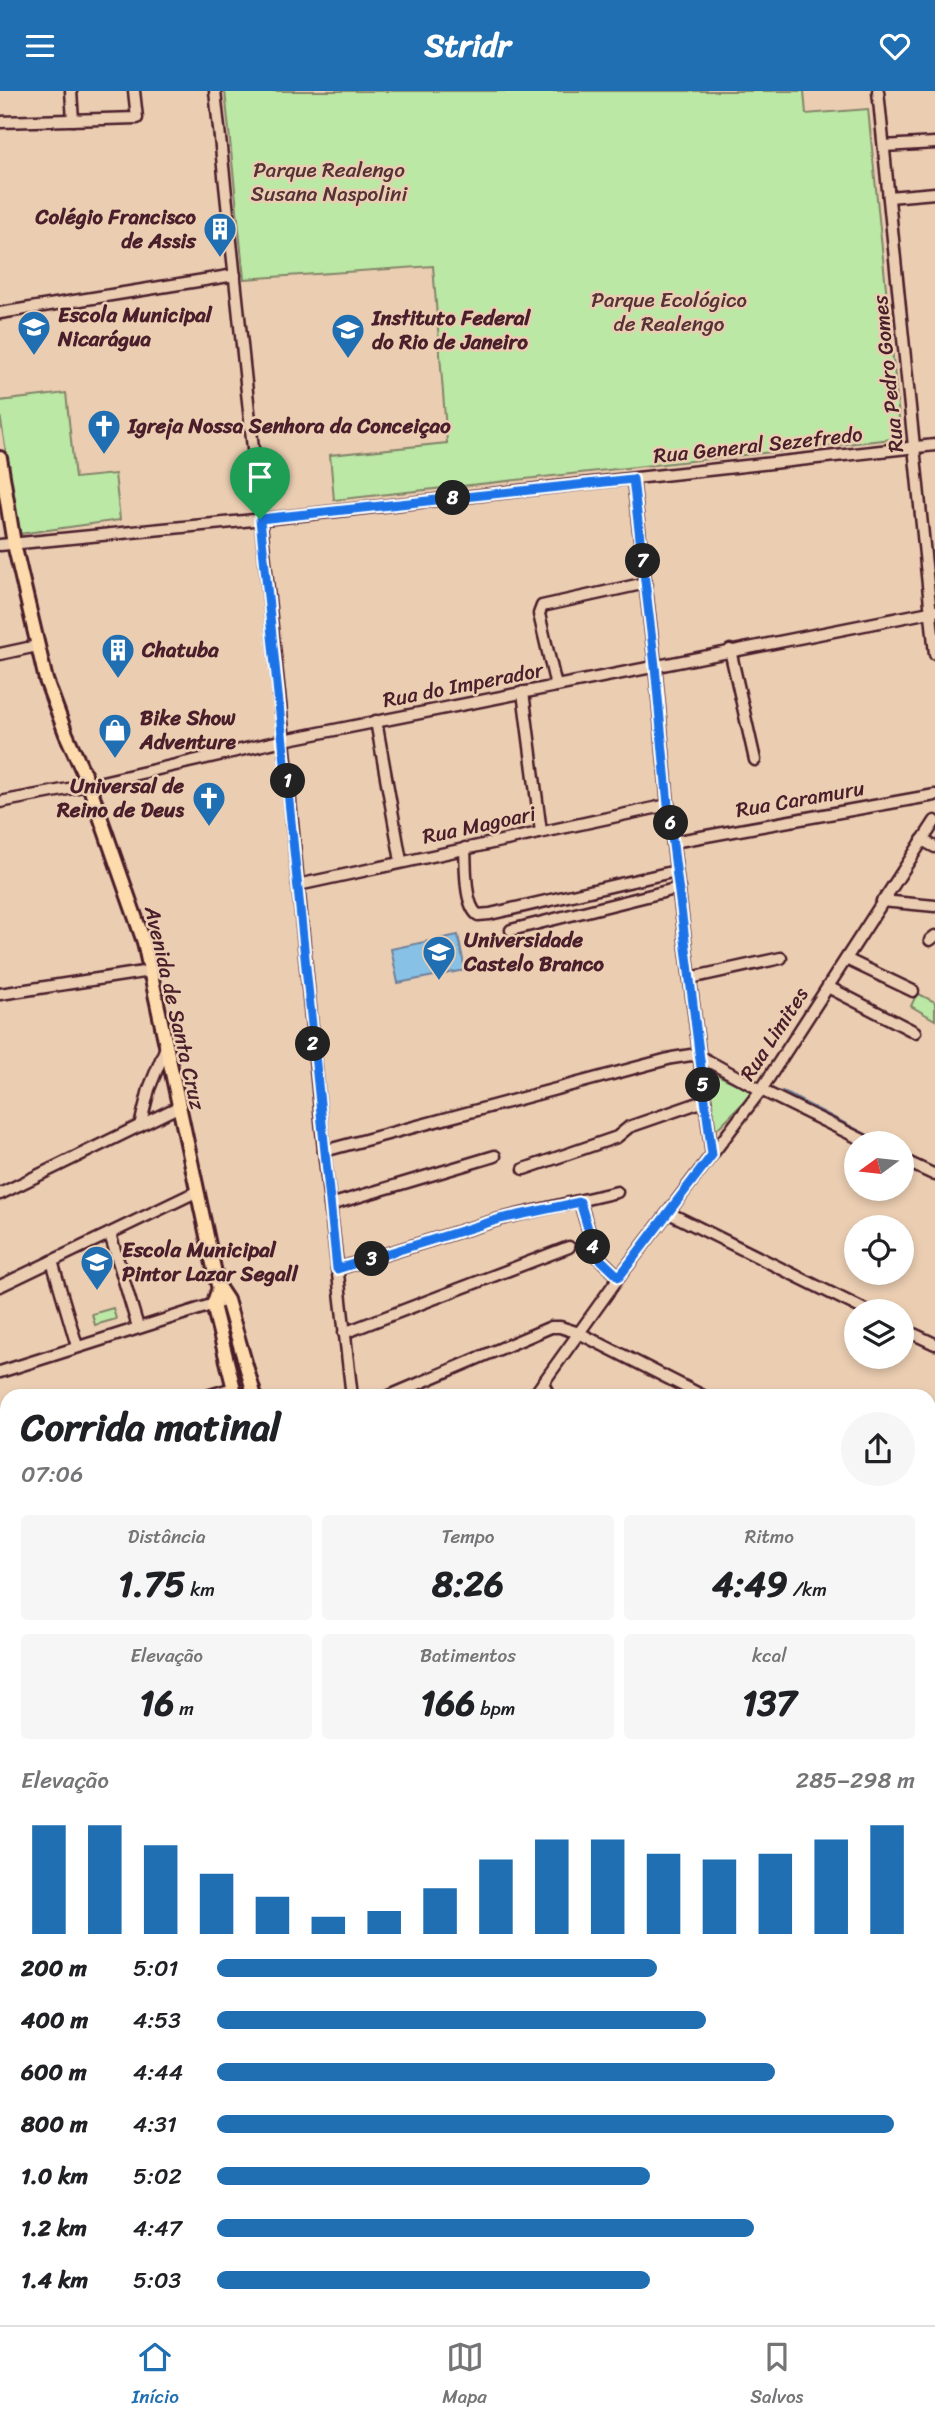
<!DOCTYPE html>
<html lang="pt">
<head>
<meta charset="utf-8">
<style>
	:root { --surface:#fff; --page:#f6f6f6; --text:#202124; --muted:#757577; --line:#e0e0e0; --accent:#1f6fb2 }
	body { margin:0; font-family:Sriracha,sans-serif; background:var(--page); color:var(--text); height:100vh; display:flex; flex-direction:column; font-size:26px; white-space:nowrap }
	* { box-sizing:border-box; margin:0 }
	p { font-size:23px; color:var(--muted) }
	.icon { flex:none; width:38px; height:38px; fill:none; stroke:currentColor; stroke-width:2; stroke-linecap:round; stroke-linejoin:round }
	.map { position:relative; flex:1; overflow:hidden }
	.sheet { position:absolute; left:0px; top:1298px; width:936px; height:936px; display:flex; flex-direction:column; background:var(--surface); border-radius:21px 21px 0 0; box-shadow:0 4px 10px #0003 }
	.sheet>* { flex:none }
	.needle { width:46px; rotate:255deg }
	.controls { position:absolute; left:844px; top:1040px; display:grid; gap:14px }
	.controls a { display:grid; place-items:center; width:70px; height:70px; border-radius:50%; background:var(--surface); box-shadow:0 4px 10px #0003; font-size:35px }
	.pin { position:absolute; display:grid; place-items:center; width:60px; height:60px; color:#fff; margin:-72px -30px; border-radius:50% 50% 50% 0; rotate:-45deg; box-shadow:0 0 7px #0007 }
	.pin .icon { rotate:45deg }
	.km { position:absolute; width:35px; height:35px; margin:-18px; border-radius:50%; background:#222; color:#fff; font-size:19px; line-height:35px; text-align:center }
	.round { display:grid; place-items:center; flex:none; width:74px; height:74px; border-radius:37px; background:var(--page) }
	.overview { display:flex; align-items:center; justify-content:space-between; height:119px; padding:0 21px }
	h1 { font-size:38px; font-weight:700; line-height:52px }
	.figures { display:grid; grid-template-columns:repeat(3,1fr); gap:10px; height:119px; padding:7px 21px }
	.figures div { display:grid; align-content:center; border-radius:7px; background:var(--page); text-align:center }
	.figures b { font-size:35px; font-weight:700 }
	.figures small { font-size:19px; font-weight:400 }
	.figures p { font-size:19px }
	.chart { height:196px; padding:14px 21px }
	.chart p { display:flex; justify-content:space-between }
	.chart svg { width:100%; height:126px; margin-top:7px; stroke:var(--accent); stroke-width:6 }
	ul { padding:0 21px; list-style:none; font-size:23px }
	li { display:grid; grid-template-columns:112px 84px 1fr; align-items:center; height:52px }
	li i { height:18px; border-radius:9px; background:var(--accent) }
	header { display:flex; justify-content:space-between; align-items:center; height:91px; padding:0 21px; background:var(--accent); color:#fff; font-size:32px; font-weight:700 }
	.menu { display:flex; justify-content:space-around; align-items:center; height:98px; border-top:2px solid var(--line); background:var(--surface); font-size:19px; color:var(--muted) }
	.menu a { display:grid; justify-items:center; gap:4px }
	.menu .active { color:var(--accent) }
	.map>svg:first-child { display:block }
	.green { fill:#bbe8a5; stroke:#828468; stroke-width:2 }
	.water { fill:#87c1e6; stroke:#6f809b; stroke-width:2 }
	.lines { fill:none; stroke-linecap:round; stroke-linejoin:round }
	.stream { stroke:#6f809b; stroke-width:2.5 }
	.minor-casing { stroke:#4a1f2b; stroke-width:15 }
	.major-casing { stroke:#4a1f2b; stroke-width:18 }
	.minor { stroke:#ebceb2; stroke-width:10 }
	.major { stroke:#fedbac; stroke-width:12 }
	.rail-casing { stroke:#4a1f2b; stroke-width:5 }
	.rail { stroke:#ebceb2; stroke-width:2.5; stroke-dasharray:8; stroke-linecap:butt }
	.route-casing { stroke:#fff; stroke-width:14 }
	.route { stroke:#1a73e8; stroke-width:9 }
	.labels { text-anchor:middle; dominant-baseline:central; stroke-width:5; stroke-linejoin:round; paint-order:stroke }
	.park-label { font-size:21px; fill:#553337; stroke:#ebceb2 }
	.poi-label { font-size:21px; font-weight:bold; fill:#4a1f2b; stroke:#ebceb2; text-anchor:start }
	.street-label { font-size:21px; fill:#4a1f2b; stroke:#ebceb2 }
</style>
</head>
<body>
<header><svg class="icon" aria-label="menu" viewBox="0 0 24 24"><path d="M4 6h16M4 12h16M4 18h16"/></svg>Stridr<svg class="icon" aria-label="heart" viewBox="0 0 24 24"><path d="M12 20l-8-8c-3-5 5-10 8-4 3-6 11-1 8 4z"/></svg></header>
<div class="map">
<svg width="935" height="2234" viewBox="0 0 935 2234">
	<rect width="100%" height="100%" fill="#ebceb2"/>
	<filter id="ink" filterUnits="userSpaceOnUse"><feTurbulence type="fractalNoise" baseFrequency=".0143" numOctaves="2"/><feDisplacementMap in="SourceGraphic" scale="14" xChannelSelector="R" yChannelSelector="G"/><feConvolveMatrix kernelMatrix="1 2 1 2 8 2 1 2 1" color-interpolation-filters="sRGB"/></filter>
	<g filter="url(#ink)">
		<g class="green">
			<path d="M225,0H804L806,23L868,18L901,347L334,409L330,364L447,352L433,175L244,188Z"/>
			<path d="M66,302L75,387L115,383L120,429L19,443L0,324V310Z"/>
			<path d="M917,902L935,911V929L911,915Z"/>
			<path d="M709,980L754,1001L714,1041Z"/>
			<path d="M113,1217L116,1228L95,1234L92,1223Z"/>
		</g>
		<path class="water" d="M458,844L465,879L398,892L391,858Z"/>
		<g class="lines">
			<g class="stream">
				<path d="M782,1000L883,1052"/>
				<path d="M901,1061L935,1078"/>
			</g>
			<defs>
				<g id="minor">
					<path d="M71,0L73,29"/>
					<path d="M215,0L284,649L324,1060L352,1306"/>
					<path d="M878,0L935,563"/>
					<path d="M0,31L137,27L134,0"/>
					<path d="M884,55L935,52"/>
					<path d="M889,106L935,102"/>
					<path d="M0,222L235,184"/>
					<path d="M633,388L655,574L668,714L712,1064"/>
					<path d="M0,454L274,427L935,354"/>
					<path d="M730,559L755,669"/>
					<path d="M0,563L37,555"/>
					<path d="M556,595L539,523L542,515L646,492"/>
					<path d="M523,601L541,741"/>
					<path d="M376,630L401,770"/>
					<path d="M0,711L89,694L284,649L935,520"/>
					<path d="M922,749L935,756"/>
					<path d="M673,751L935,704"/>
					<path d="M465,757C466,774 464,814 478,824L490,823L676,780"/>
					<path d="M298,794L668,714"/>
					<path d="M882,810L935,815"/>
					<path d="M511,839L679,797"/>
					<path d="M930,849L935,845"/>
					<path d="M846,868L913,900"/>
					<path d="M690,887L781,867"/>
					<path d="M828,896L915,941"/>
					<path d="M0,903L150,880"/>
					<path d="M140,1035L149,998L166,956"/>
					<path d="M324,1060L672,967L691,964L701,966L761,999L869,1052"/>
					<path d="M901,1068L935,1084"/>
					<path d="M524,1078L617,1046L629,1036L704,1010"/>
					<path d="M0,1103L178,1016"/>
					<path d="M580,1111L596,1164L619,1186"/>
					<path d="M330,1114L495,1065"/>
					<path d="M669,1122L867,1220"/>
					<path d="M110,1143L138,1236"/>
					<path d="M52,1170L77,1255"/>
					<path d="M337,1178L500,1128L617,1101"/>
					<path d="M0,1195L198,1100"/>
					<path d="M901,1237L935,1253"/>
					<path d="M344,1242L569,1156"/>
					<path d="M0,1281L227,1209"/>
					<path d="M543,1292L550,1306"/>
					<path d="M204,1306L233,1297"/>
					<path d="M387,1306L551,1236H560L579,1242L705,1306"/>
					<path d="M533,1306L619,1186L761,999L935,730"/>
					<path d="M0,1368L7,1366"/>
					<path d="M929,1416L935,1419"/>
					<path d="M0,1456L7,1454"/>
					<path d="M929,1565L935,1567"/>
					<path d="M929,1686L935,1683"/>
					<path d="M929,1724L935,1729"/>
					<path d="M929,1739L935,1750"/>
					<path d="M0,1763L7,1760"/>
					<path d="M929,1823L935,1818"/>
					<path d="M929,1834L935,1841"/>
					<path d="M929,1867L935,1863"/>
					<path d="M929,1979L935,1976"/>
					<path d="M929,2195L935,2209"/>
					<path d="M0,2218L4,2234"/>
					<path d="M173,2228L175,2234"/>
					<path d="M801,2228V2234"/>
					<path d="M447,2234L472,2228"/>
				</g>
				<g id="major">
					<path d="M0,367L14,453L46,589L66,643L89,694L144,851L216,1187L219,1197L227,1209L255,1306"/>
					<path d="M219,1197L213,1214L236,1306"/>
					<path d="M0,1927L7,1956"/>
					<path d="M0,2168L7,2162"/>
					<path d="M0,2183L7,2178"/>
					<path d="M84,2228L86,2234"/>
					<path d="M258,2228L260,2234"/>
					<path d="M511,2228L516,2234"/>
					<path d="M538,2228L540,2234"/>
				</g>
			</defs>
			<use href="#minor" class="minor-casing"/>
			<use href="#major" class="major-casing"/>
			<use href="#minor" class="minor"/>
			<use href="#major" class="major"/>
			<defs>
				<g id="rail">
					<path d="M0,2038L7,2062"/>
					<path d="M0,2056L7,2080"/>
					<path d="M49,2228L51,2234"/>
				</g>
			</defs>
			<use href="#rail" class="rail-casing"/>
			<use href="#rail" class="rail"/>
		</g>
	</g>
	<g class="lines" filter="url(#ink)">
		<defs>
			<path id="route" d="M633,388L655,575L668,714L712,1064L619,1186L596,1164L580,1111L500,1128L337,1178L260,428Z"/>
		</defs>
		<use href="#route" class="route-casing"/>
		<use href="#route" class="route"/>
	</g>
	<defs>
		<symbol id="building-pin" viewBox="-11 -11 22 30"><path d="M0 17L-7.5 6A9.5 9.5 0 1 1 7.5 6Z" fill="#1f6fb2" stroke="#ebceb2"/><path d="M-4-6H4V6H1V3H-1V6H-4ZM-2.5-4.3h1.7v1.8h-1.7ZM.8-4.3h1.7v1.8H.8ZM-2.5-1h1.7V.8h-1.7ZM.8-1h1.7V.8H.8Z" fill="#fff"/></symbol>
		<symbol id="school-pin" viewBox="-11 -11 22 30"><path d="M0 17L-7.5 6A9.5 9.5 0 1 1 7.5 6Z" fill="#1f6fb2" stroke="#ebceb2"/><path d="M0-5L7-2L0 1L-7-2ZM-4 1L0 2.5L4 1V4Q0 6-4 4Z" fill="#fff"/></symbol>
		<symbol id="university-pin" viewBox="-11 -11 22 30"><path d="M0 17L-7.5 6A9.5 9.5 0 1 1 7.5 6Z" fill="#1f6fb2" stroke="#ebceb2"/><path d="M0-5L7-2L0 1L-7-2ZM-4 1L0 2.5L4 1V4Q0 6-4 4Z" fill="#fff"/></symbol>
		<symbol id="church-pin" viewBox="-11 -11 22 30"><path d="M0 17L-7.5 6A9.5 9.5 0 1 1 7.5 6Z" fill="#1f6fb2" stroke="#ebceb2"/><path d="M-1.2-6h2.4v3.5h3.3v2.4h-3.3V6h-2.4V-.1h-3.3v-2.4h3.3Z" fill="#fff"/></symbol>
		<symbol id="shop-pin" viewBox="-11 -11 22 30"><path d="M0 17L-7.5 6A9.5 9.5 0 1 1 7.5 6Z" fill="#1f6fb2" stroke="#ebceb2"/><path d="M-5-2.5h2.3a2.7 3.5 0 0 1 5.4 0H5L5.5 6h-11ZM-1.5-2.5h3a1.5 2.3 0 0 0-3 0Z" fill="#fff"/></symbol>
	</defs>
	<g fill-rule="evenodd">
		<use href="#building-pin" x="201" y="119" width="38" height="52"/>
		<use href="#school-pin" x="15" y="217" width="38" height="52"/>
		<use href="#university-pin" x="329" y="220" width="38" height="52"/>
		<use href="#church-pin" x="85" y="316" width="38" height="52"/>
		<use href="#building-pin" x="99" y="540" width="38" height="52"/>
		<use href="#shop-pin" x="96" y="620" width="38" height="52"/>
		<use href="#church-pin" x="190" y="688" width="38" height="52"/>
		<use href="#university-pin" x="420" y="842" width="38" height="52"/>
		<use href="#school-pin" x="78" y="1152" width="38" height="52"/>
	</g>
	<g class="labels">
		<g class="park-label">
			<text x="329" y="79">Parque Realengo<tspan x="329" dy="24">Susana Naspolini</tspan></text>
			<text x="669" y="209">Parque Ecológico<tspan x="669" dy="24">de Realengo</tspan></text>
		</g>
		<g class="poi-label">
			<text x="196" y="126" text-anchor="end">Colégio Francisco<tspan x="196" dy="24">de Assis</tspan></text>
			<text x="58" y="224">Escola Municipal<tspan x="58" dy="24">Nicarágua</tspan></text>
			<text x="372" y="227">Instituto Federal<tspan x="372" dy="24">do Rio de Janeiro</tspan></text>
			<text x="128" y="335">Igreja Nossa Senhora da Conceiçao</text>
			<text x="142" y="559">Chatuba</text>
			<text x="140" y="627">Bike Show<tspan x="140" dy="24">Adventure</tspan></text>
			<text x="184" y="695" text-anchor="end">Universal de<tspan x="184" dy="24">Reino de Deus</tspan></text>
			<text x="464" y="849">Universidade<tspan x="464" dy="24">Castelo Branco</tspan></text>
			<text x="122" y="1159">Escola Municipal<tspan x="122" dy="24">Pintor Lazar Segall</tspan></text>
		</g>
		<g class="street-label">
			<text transform="translate(888 283) rotate(-96)">Rua Pedro Gomes</text>
			<text transform="translate(758 354) rotate(-6)">Rua General Sezefredo</text>
			<text transform="translate(463 594) rotate(-11)">Rua do Imperador</text>
			<text transform="translate(800 708) rotate(-10)">Rua Caramuru</text>
			<text transform="translate(479 734) rotate(-12)">Rua Magoari</text>
			<text transform="translate(175 917) rotate(77)">Avenida de Santa Cruz</text>
			<text transform="translate(774 943) rotate(-57)">Rua Limites</text>
		</g>
	</g>
</svg>
<div class="controls">
<a><svg class="needle" viewBox="-14 -14 28 28"><path d="M0-13l5 13h-10z" fill="#e53935"/><path d="M0 13l5-13h-10z" fill="#757577"/></svg></a>
<a><svg class="icon" aria-label="locate" viewBox="0 0 24 24"><circle cx="12" cy="12" r="6"/><path d="M12 2v4M12 18v4M2 12h4M18 12h4"/></svg></a>
<a><svg class="icon" aria-label="layers" viewBox="0 0 24 24"><path d="M12 4l9 5-9 5-9-5zM3 14l9 5 9-5"/></svg></a>
</div>
<div class="pin" style="left:260px;top:428px;background:#1e9e55"><svg class="icon" aria-label="arrive" viewBox="0 0 24 24"><path d="M6 21V4h12l-3 4 3 4H6"/></svg></div>
<b class="km" style="left:288px;top:690px">1</b>
<b class="km" style="left:313px;top:953px">2</b>
<b class="km" style="left:372px;top:1168px">3</b>
<b class="km" style="left:593px;top:1156px">4</b>
<b class="km" style="left:703px;top:994px">5</b>
<b class="km" style="left:671px;top:732px">6</b>
<b class="km" style="left:643px;top:470px">7</b>
<b class="km" style="left:453px;top:407px">8</b>
<section class="sheet">
<div class="overview"><div><h1>Corrida matinal</h1><p>07:06</p></div><a class="round"><svg class="icon" aria-label="share" viewBox="0 0 24 24"><path d="M12 15V3M7 8l5-5 5 5M5 13v7h14v-7"/></svg></a></div>
<div class="figures">
<div><p>Distância</p><b>1.75<small> km</small></b></div>
<div><p>Tempo</p><b>8:26</b></div>
<div><p>Ritmo</p><b>4:49<small> /km</small></b></div>
</div>
<div class="figures">
<div><p>Elevação</p><b>16<small> m</small></b></div>
<div><p>Batimentos</p><b>166<small> bpm</small></b></div>
<div><p>kcal</p><b>137</b></div>
</div>
<div class="chart"><p><span>Elevação</span>285–298 m</p>
<svg viewBox="0 0 160 44" preserveAspectRatio="none"><path d="M5 44V6M15 44V6M25 44V13M35 44V23M45 44V31M55 44V38M65 44V36M75 44V28M85 44V18M95 44V11M105 44V11M115 44V16M125 44V18M135 44V16M145 44V11M155 44V6"/></svg>
</div>
<ul>
<li><b>200 m</b>5:01<i style="width:63%"></i></li>
<li><b>400 m</b>4:53<i style="width:70%"></i></li>
<li><b>600 m</b>4:44<i style="width:80%"></i></li>
<li><b>800 m</b>4:31<i style="width:97%"></i></li>
<li><b>1.0 km</b>5:02<i style="width:62%"></i></li>
<li><b>1.2 km</b>4:47<i style="width:77%"></i></li>
<li><b>1.4 km</b>5:03<i style="width:62%"></i></li>
</ul>
</section>
</div>
<nav class="menu">
<a class="active"><svg class="icon" aria-label="home" viewBox="0 0 24 24"><path d="M3 11l9-7 9 7M6 9v11h12V9"/></svg>Início</a>
<a><svg class="icon" aria-label="map" viewBox="0 0 24 24"><path d="M3 6l6-2 6 2 6-2v14l-6 2-6-2-6 2zM9 4v14M15 6v14"/></svg>Mapa</a>
<a><svg class="icon" aria-label="saved" viewBox="0 0 24 24"><path d="M7 4h10v16l-5-4-5 4z"/></svg>Salvos</a>
</nav>
</body>
</html>
